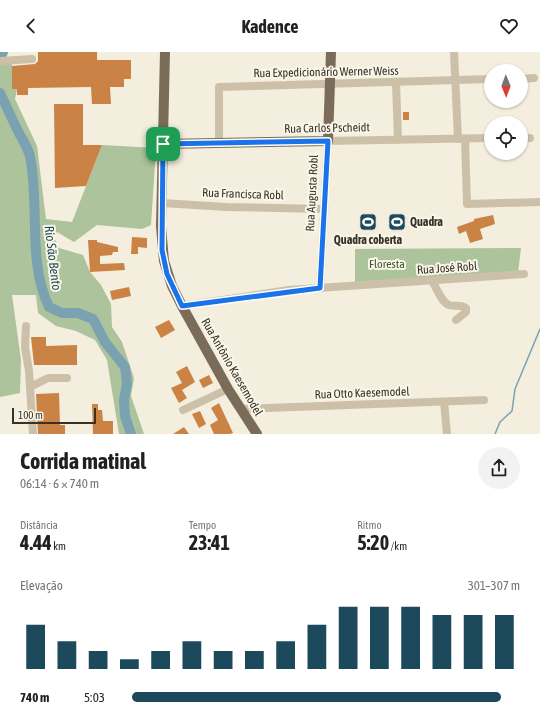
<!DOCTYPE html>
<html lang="pt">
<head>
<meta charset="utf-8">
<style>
	:root { --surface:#fff; --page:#f2f2f2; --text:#202124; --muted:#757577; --accent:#1c495b }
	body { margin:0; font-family:"Asap Condensed",sans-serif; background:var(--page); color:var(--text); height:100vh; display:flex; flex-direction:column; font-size:15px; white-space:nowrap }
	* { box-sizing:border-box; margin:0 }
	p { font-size:13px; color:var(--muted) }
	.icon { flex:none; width:22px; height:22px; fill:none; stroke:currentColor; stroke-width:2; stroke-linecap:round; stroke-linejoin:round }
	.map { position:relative; height:382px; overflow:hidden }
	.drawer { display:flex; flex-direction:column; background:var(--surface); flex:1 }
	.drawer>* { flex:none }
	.needle { width:26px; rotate:179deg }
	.buttons { position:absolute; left:484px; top:12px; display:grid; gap:8px }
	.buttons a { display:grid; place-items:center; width:44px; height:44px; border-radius:50%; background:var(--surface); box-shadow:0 1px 3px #0004; font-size:20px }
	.scale { position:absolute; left:12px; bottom:10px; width:84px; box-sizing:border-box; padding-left:4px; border:2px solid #383128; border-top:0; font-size:11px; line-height:14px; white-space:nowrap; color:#383128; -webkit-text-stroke:3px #faf7e9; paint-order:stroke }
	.pin { position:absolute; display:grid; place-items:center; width:34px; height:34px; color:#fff; margin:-17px; border-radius:8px; box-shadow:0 2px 6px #0006 }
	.round { display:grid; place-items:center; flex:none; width:42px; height:42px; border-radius:21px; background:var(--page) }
	.overview { display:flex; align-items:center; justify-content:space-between; height:68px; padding:0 20px }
	h1 { font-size:22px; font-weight:700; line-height:30px }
	.stats { display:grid; grid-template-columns:repeat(3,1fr); gap:6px; height:68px; padding:4px 20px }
	.stats div { display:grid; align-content:center }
	.stats b { font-size:20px; font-weight:700 }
	.stats small { font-size:11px; font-weight:400 }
	.stats p { font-size:11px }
	.chart { height:112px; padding:8px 20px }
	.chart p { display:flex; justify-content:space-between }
	.chart svg { width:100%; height:72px; margin-top:4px; stroke:var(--accent); stroke-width:6 }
	ul { padding:0 20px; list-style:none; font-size:13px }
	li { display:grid; grid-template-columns:64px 48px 1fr; align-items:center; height:30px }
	li i { height:10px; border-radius:5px; background:var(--accent) }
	header { display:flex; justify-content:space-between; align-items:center; height:52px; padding:0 20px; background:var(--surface); font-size:18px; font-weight:700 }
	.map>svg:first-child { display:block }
	.green { fill:#adc39c }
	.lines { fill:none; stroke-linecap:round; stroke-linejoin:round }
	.stream { stroke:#7ba2b1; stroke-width:1.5 }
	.river { stroke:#7ba2b1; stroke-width:10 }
	.building { fill:#ca8344 }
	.minor { stroke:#ccc1a8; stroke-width:8 }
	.major { stroke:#7b6c59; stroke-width:10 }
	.route-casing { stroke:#fff; stroke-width:8 }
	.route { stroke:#1a73e8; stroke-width:5 }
	.labels { text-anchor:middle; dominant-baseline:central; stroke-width:4; stroke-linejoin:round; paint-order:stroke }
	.street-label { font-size:12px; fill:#383128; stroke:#faf7e9 }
	.poi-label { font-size:12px; font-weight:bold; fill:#383128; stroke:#faf7e9; text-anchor:start }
	.park-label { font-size:12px; fill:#3d572b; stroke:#faf7e9 }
	.water-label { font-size:13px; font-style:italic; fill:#1c495b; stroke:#faf7e9 }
</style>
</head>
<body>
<header><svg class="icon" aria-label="back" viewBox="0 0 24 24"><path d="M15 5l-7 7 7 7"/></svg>Kadence<svg class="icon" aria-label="heart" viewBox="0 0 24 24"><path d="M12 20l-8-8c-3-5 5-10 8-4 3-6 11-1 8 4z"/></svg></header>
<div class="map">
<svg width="540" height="382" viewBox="0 0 540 382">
	<rect width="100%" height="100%" fill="#f3eedd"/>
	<g class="green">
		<path d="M12,10V36L17,37L15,47L37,94L46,167L72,170L102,93L156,96L151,173L142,177L97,173L74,190L57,180L54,185L59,196L83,203L90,220L101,233L111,252L112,275L122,290L134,326L131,344L144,382H119L107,308L95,288L76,279L56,274L38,261L36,243H12L21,308L20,341L0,345V12Z"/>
		<path d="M521,196L518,221L355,230V197Z"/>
	</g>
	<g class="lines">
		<path class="stream" d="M495,382L500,370L512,359L515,337L540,277"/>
		<g class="river">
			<path d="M0,7L3,0"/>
			<path d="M0,41C6,53 11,65 17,77C23,90 29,95 31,110C39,158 28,211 49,255L62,261H78L93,267L105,290L125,315L127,331L124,348L125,364L131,382"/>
		</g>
	</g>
	<g class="building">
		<path d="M38,0H97V8H131V27H124V35H110L111,52H92L91,35L28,36V43H17V37H12V14L35,12L38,9Z"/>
		<path d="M54,52H83V93H102L86,134L55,136Z"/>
		<rect x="403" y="60" width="6" height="8"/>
		<path d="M493,163L495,172L480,177L483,187L470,191L466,179L459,182L457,175L474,169V167Z"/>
		<path d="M132,185L147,186V196L138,195V202H131Z"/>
		<path d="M88,188H97V190L118,195V200H113L112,203L100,204V212L124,211L125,218L90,220Z"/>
		<path d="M129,235L131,244L112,248L110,239Z"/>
		<path d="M169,268L175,278L161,286L155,275Z"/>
		<path d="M31,285H46V294L77,293V313H34Z"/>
		<path d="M187,314L195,330L182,338L187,346L179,351L171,336L182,331L176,320Z"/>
		<path d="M209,323L213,331L203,336L199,328Z"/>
		<path d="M59,341L60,373H65V382H38L36,342Z"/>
		<path d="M219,351L233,381L230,382H214L210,373L218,368L211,356Z"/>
		<path d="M92,352H98V358H102L103,369H113V382H93Z"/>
		<path d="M200,359L206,372L199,376L192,362Z"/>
		<path d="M184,375L189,382H173Z"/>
	</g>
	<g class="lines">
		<g class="minor">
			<path d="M454,0L458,87"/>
			<path d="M0,9L32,7"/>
			<path d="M521,27L534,26"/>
			<path d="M396,30L398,88"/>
			<path d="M521,86H530"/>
			<path d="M465,87L467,152L540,150"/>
			<path d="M219,91V35L491,27"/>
			<path d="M162,151L226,155L324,157"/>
			<path d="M432,229C437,236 441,250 449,253C455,255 460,252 466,256V260L456,268"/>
			<path d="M320,236L328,89L491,86"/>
			<path d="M182,254L289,238L524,222"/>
			<path d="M26,274L25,295L29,319L33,382"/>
			<path d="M30,335L48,326H67"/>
			<path d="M444,350L447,382"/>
			<path d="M240,357L484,348"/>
			<path d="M183,358L228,337"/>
		</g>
		<g class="major">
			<path d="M165,0L161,174L164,209L172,234L182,254L228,337L257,382"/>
			<path d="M163,92L328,89L331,0"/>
		</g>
	</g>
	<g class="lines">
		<defs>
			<path id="route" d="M328,89L320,236L182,254L167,222L162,198L163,92Z"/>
		</defs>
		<use href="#route" class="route-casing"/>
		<use href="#route" class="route"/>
	</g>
	<defs>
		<symbol id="stadium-square" viewBox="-11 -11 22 22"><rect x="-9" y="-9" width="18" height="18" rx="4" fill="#1c495b" stroke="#faf7e9"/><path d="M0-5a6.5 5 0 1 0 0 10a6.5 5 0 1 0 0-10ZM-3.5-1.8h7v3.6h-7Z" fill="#fff"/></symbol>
	</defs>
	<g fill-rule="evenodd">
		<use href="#stadium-square" x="358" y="160" width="20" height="20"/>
		<use href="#stadium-square" x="387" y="160" width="20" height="20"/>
	</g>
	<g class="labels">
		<g class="street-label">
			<text transform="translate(326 20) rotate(-1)">Rua Expedicionário Werner Weiss</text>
			<text transform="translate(327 76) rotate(-1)">Rua Carlos Pscheidt</text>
			<text transform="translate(312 141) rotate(-87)">Rua Augusta Robl</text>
			<text transform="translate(243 142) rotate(2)">Rua Francisca Robl</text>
			<text transform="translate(447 216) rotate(-4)">Rua José Robl</text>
			<text transform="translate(232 315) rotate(60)">Rua Antônio Kaesemodel</text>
			<text transform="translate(362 341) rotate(-2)">Rua Otto Kaesemodel</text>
		</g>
		<g class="poi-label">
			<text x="410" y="170">Quadra</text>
			<text x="368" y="188" text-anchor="middle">Quadra coberta</text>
		</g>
		<g class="park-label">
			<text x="387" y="212">Floresta</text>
		</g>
		<g class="water-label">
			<text transform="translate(53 206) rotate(83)">Rio São Bento</text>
		</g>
	</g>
</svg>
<div class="buttons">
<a><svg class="needle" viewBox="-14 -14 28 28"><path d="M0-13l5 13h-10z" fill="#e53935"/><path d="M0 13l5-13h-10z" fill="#757577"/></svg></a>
<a><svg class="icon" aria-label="locate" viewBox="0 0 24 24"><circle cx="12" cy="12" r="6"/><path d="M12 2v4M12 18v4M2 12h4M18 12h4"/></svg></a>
</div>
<div class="scale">100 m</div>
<div class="pin" style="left:163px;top:92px;background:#1e9e55"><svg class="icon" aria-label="arrive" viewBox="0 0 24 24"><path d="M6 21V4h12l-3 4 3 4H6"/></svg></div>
</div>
<section class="drawer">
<div class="overview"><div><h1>Corrida matinal</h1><p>06:14 · 6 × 740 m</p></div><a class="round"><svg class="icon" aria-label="share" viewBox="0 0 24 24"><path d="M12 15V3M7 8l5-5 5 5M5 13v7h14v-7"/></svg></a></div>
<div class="stats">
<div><p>Distância</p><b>4.44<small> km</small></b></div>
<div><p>Tempo</p><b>23:41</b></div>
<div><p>Ritmo</p><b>5:20<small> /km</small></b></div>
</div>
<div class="chart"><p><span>Elevação</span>301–307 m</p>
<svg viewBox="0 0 160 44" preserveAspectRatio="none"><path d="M5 44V17M15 44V27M25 44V33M35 44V38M45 44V33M55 44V27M65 44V33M75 44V33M85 44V27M95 44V17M105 44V6M115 44V6M125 44V6M135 44V11M145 44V11M155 44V11"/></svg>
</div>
<ul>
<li><b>740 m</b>5:03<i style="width:95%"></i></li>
</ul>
</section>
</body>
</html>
